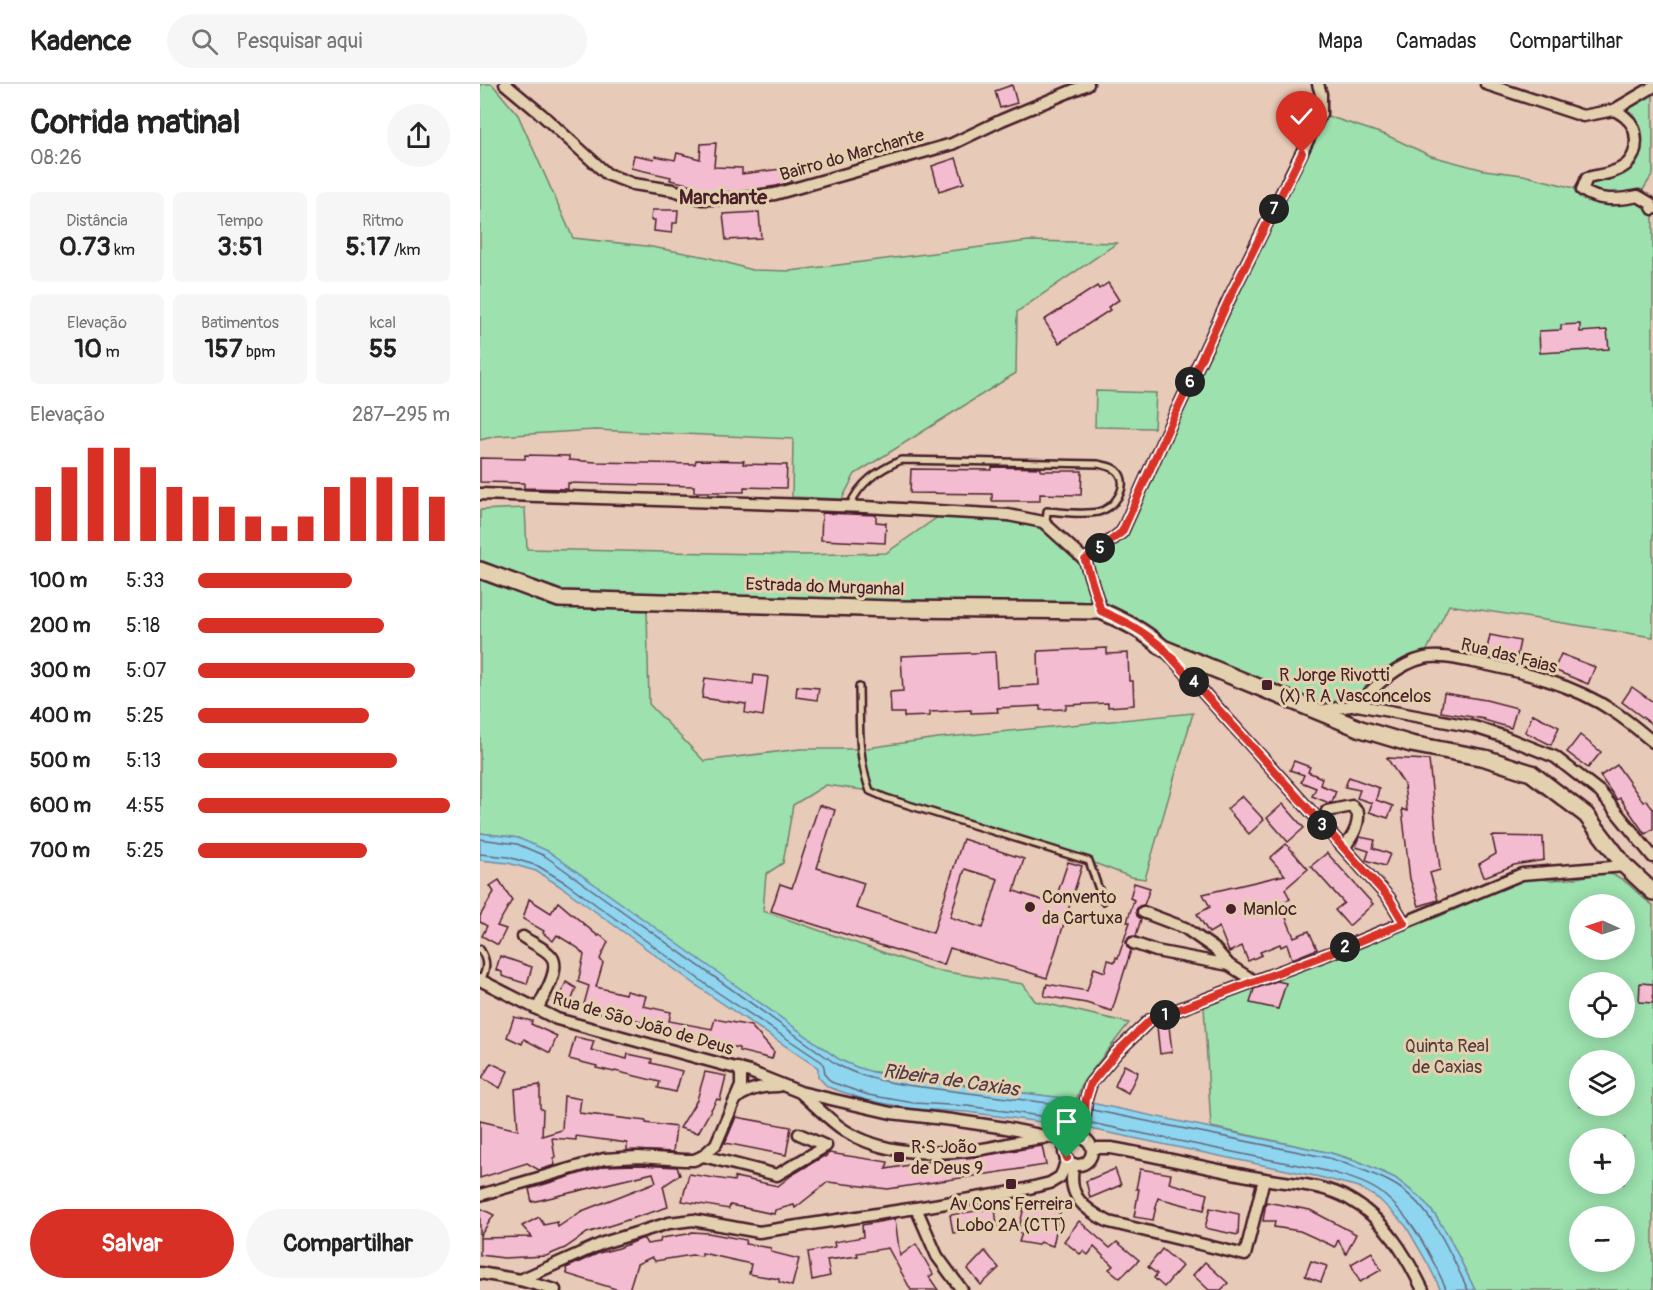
<!DOCTYPE html>
<html lang="pt">
<head>
<meta charset="utf-8">
<style>
	:root { --surface:#fff; --page:#f6f6f6; --text:#222; --muted:#767676; --line:#e0e0e0; --accent:#d93025 }
	body { margin:0; font-family:Pangolin,sans-serif; background:var(--page); color:var(--text); height:100vh; display:flex; flex-direction:column; font-size:22px; white-space:nowrap }
	* { box-sizing:border-box; margin:0 }
	p { font-size:20px; color:var(--muted) }
	.icon { flex:none; width:33px; height:33px; fill:none; stroke:currentColor; stroke-width:2; stroke-linecap:round; stroke-linejoin:round }
	.map { position:relative; flex:1; overflow:hidden }
	.details { display:flex; flex-direction:column; background:var(--surface); width:480px }
	.details>* { flex:none }
	.needle { width:39px; rotate:273deg }
	.tools { position:absolute; left:1089px; top:810px; display:grid; gap:12px }
	.tools a { display:grid; place-items:center; width:66px; height:66px; border-radius:50%; background:var(--surface); box-shadow:0 3px 15px #0003; font-size:30px }
	.pin { position:absolute; display:grid; place-items:center; width:51px; height:51px; color:#fff; margin:-62px -26px; border-radius:50% 50% 50% 0; rotate:-45deg; box-shadow:0 0 6px #0007 }
	.pin .icon { rotate:45deg }
	.km { position:absolute; width:30px; height:30px; margin:-15px; border-radius:50%; background:#222; color:#fff; font-size:16px; line-height:30px; text-align:center }
	.round { display:grid; place-items:center; flex:none; width:63px; height:63px; border-radius:32px; background:var(--page) }
	.head { display:flex; align-items:center; justify-content:space-between; height:102px; padding:0 30px }
	h1 { font-size:33px; font-weight:800; line-height:45px }
	.stats { display:grid; grid-template-columns:repeat(3,1fr); gap:9px; height:102px; padding:6px 30px }
	.stats div { display:grid; align-content:center; border-radius:9px; background:var(--page); text-align:center }
	.stats b { font-size:26px; font-weight:800 }
	.stats small { font-size:16px; font-weight:400 }
	.stats p { font-size:16px }
	.chart { height:168px; padding:12px 30px }
	.chart p { display:flex; justify-content:space-between }
	.chart svg { width:100%; height:108px; margin-top:6px; stroke:var(--accent); stroke-width:6 }
	.button { display:flex; gap:12px; margin-top:auto; padding:12px 30px }
	.button a { flex:1; height:69px; border-radius:36px; background:var(--accent); color:#fff; font-size:24px; font-weight:800; line-height:69px; text-align:center }
	.button a+a { background:var(--page); color:var(--text) }
	ul { padding:0 30px; list-style:none; font-size:20px }
	li { display:grid; grid-template-columns:96px 72px 1fr; align-items:center; height:45px }
	li i { height:15px; border-radius:8px; background:var(--accent) }
	header { display:flex; align-items:center; gap:36px; box-sizing:border-box; height:84px; padding:0 30px; background:var(--surface); border-bottom:2px solid var(--line) }
	header strong { font-size:28px }
	nav { display:flex; gap:33px; margin-inline-start:auto; font-size:21px }
	.search { width:420px; height:54px; background:var(--page); display:flex; align-items:center; gap:15px; box-sizing:border-box; padding:0 21px; border-radius:33px; color:var(--muted); font-size:22px }
	main { display:flex; flex:1; min-height:0 }
	.map>svg:first-child { display:block }
	.green { fill:#9ce1ae; stroke:#73806c; stroke-width:1.5; fill-rule:evenodd }
	.water { fill:#8ed5f0; stroke:#738ca1; stroke-width:1.5 }
	.lines { fill:none; stroke-linecap:round; stroke-linejoin:round }
	.shore { stroke:#65687a; stroke-width:1.5 }
	.building { fill:#f4bcd0; stroke:#4a1f2b; stroke-width:1.5; fill-rule:evenodd }
	.lane-casing { stroke:#4a1f2b; stroke-width:10 }
	.street-casing { stroke:#4a1f2b; stroke-width:15 }
	.secondary-casing { stroke:#4a1f2b; stroke-width:20 }
	.lane { stroke:#e2d0ae; stroke-width:5 }
	.street { stroke:#e2d0ae; stroke-width:10 }
	.secondary { stroke:#e2d0ae; stroke-width:15 }
	.route-casing { stroke:#fff; stroke-width:12 }
	.route { stroke:#d93025; stroke-width:8 }
	.poi-dot { fill:#4a1f2b; stroke:#e2d0ae; stroke-width:2 }
	.labels { text-anchor:middle; dominant-baseline:central; stroke-width:6; stroke-linejoin:round; paint-order:stroke }
	.street-label { font-size:18px; fill:#4a1f2b; stroke:#e2d0ae }
	.poi-label { font-size:18px; fill:#4a1f2b; stroke:#e2d0ae; text-anchor:start }
	.park-label { font-size:18px; fill:#563c3f; stroke:#e2d0ae }
	.neighbourhood-label { font-size:20px; font-weight:bold; fill:#4a1f2b; stroke:#e2d0ae }
	.water-label { font-size:20px; font-style:italic; fill:#543a49; stroke:#e2d0ae }
</style>
</head>
<body>
<header>
<strong>Kadence</strong>
<div class="search"><svg class="icon" aria-label="search" viewBox="0 0 24 24"><circle cx="10" cy="10" r="6"/><path d="M15 15l6 6"/></svg>Pesquisar aqui</div>
<nav><a>Mapa</a><a>Camadas</a><a>Compartilhar</a></nav>
</header>
<main>
<section class="details">
<div class="head"><div><h1>Corrida matinal</h1><p>08:26</p></div><a class="round"><svg class="icon" aria-label="share" viewBox="0 0 24 24"><path d="M12 15V3M7 8l5-5 5 5M5 13v7h14v-7"/></svg></a></div>
<div class="stats">
<div><p>Distância</p><b>0.73<small> km</small></b></div>
<div><p>Tempo</p><b>3:51</b></div>
<div><p>Ritmo</p><b>5:17<small> /km</small></b></div>
</div>
<div class="stats">
<div><p>Elevação</p><b>10<small> m</small></b></div>
<div><p>Batimentos</p><b>157<small> bpm</small></b></div>
<div><p>kcal</p><b>55</b></div>
</div>
<div class="chart"><p><span>Elevação</span>287–295 m</p>
<svg viewBox="0 0 160 44" preserveAspectRatio="none"><path d="M5 44V22M15 44V14M25 44V6M35 44V6M45 44V14M55 44V22M65 44V26M75 44V30M85 44V34M95 44V38M105 44V34M115 44V22M125 44V18M135 44V18M145 44V22M155 44V26"/></svg>
</div>
<ul>
<li><b>100 m</b>5:33<i style="width:61%"></i></li>
<li><b>200 m</b>5:18<i style="width:74%"></i></li>
<li><b>300 m</b>5:07<i style="width:86%"></i></li>
<li><b>400 m</b>5:25<i style="width:68%"></i></li>
<li><b>500 m</b>5:13<i style="width:79%"></i></li>
<li><b>600 m</b>4:55<i style="width:100%"></i></li>
<li><b>700 m</b>5:25<i style="width:67%"></i></li>
</ul>
<div class="button"><a>Salvar</a><a>Compartilhar</a></div>
</section>
<div class="map">
<svg width="1173" height="1206" viewBox="0 0 1173 1206">
	<rect width="100%" height="100%" fill="#e7cab8"/>
	<filter id="ink" filterUnits="userSpaceOnUse"><feTurbulence type="fractalNoise" baseFrequency=".0167" numOctaves="2"/><feDisplacementMap in="SourceGraphic" scale="12" xChannelSelector="R" yChannelSelector="G"/><feConvolveMatrix kernelMatrix="1 2 1 2 8 2 1 2 1" color-interpolation-filters="sRGB"/></filter>
	<g filter="url(#ink)">
		<g class="green">
			<path d="M0,0H12L38,31L93,154L166,162L227,173L272,186L310,187L549,157L637,159L537,228L536,289L375,390L362,415L312,413L313,355L115,346L17,352L0,356Z"/>
			<path d="M1173,3V90L1159,112L1173,125V553L969,521L946,568L850,632L621,527L87,516L167,526L169,620L224,677L320,665H380L458,654L713,629L665,795L651,793L609,777L390,707L346,701L313,721L303,779L286,790L283,827L454,886L543,900L555,917L649,939L603,998L596,1016L381,986L360,976L157,832L38,754L0,749V426L45,424L47,465L320,471L406,469L465,428L563,438L605,476L642,448L841,30L906,51L951,72L1004,86L1043,91L1102,106L1107,94L1146,81L1156,52L1134,26Z"/>
			<path d="M616,307L676,309L674,344L615,343Z"/>
			<path d="M1125,789C1147,792 1155,810 1173,821V1206H995L968,1151L955,1131L943,1116L915,1094L878,1077L851,1069L731,1043L724,922L960,832L1046,794L1070,796L1090,795ZM1100,820H1144V866H1100ZM1100,898H1144V944H1100ZM1100,976H1144V1022H1100ZM1100,1054H1144V1100H1100ZM1100,1132H1144V1178H1100Z"/>
		</g>
		<path class="water" d="M0,749L38,754L68,767L360,976C383,987 402,991 427,995L592,1015L851,1069L887,1081L915,1094L943,1116L955,1131L968,1151L995,1206H961L948,1180L926,1142L899,1115L879,1103L835,1092L606,1044L487,1028L434,1025L386,1016L348,1003L338,993V984L230,911L83,804L56,787L28,779L0,776Z"/>
		<g class="lines">
			<g class="shore">
				<path d="M0,755L37,760L65,772L356,980C380,993 400,997 426,1001L599,1023"/>
				<path d="M0,770L28,773L58,782L86,799L234,906L342,978L344,983L345,991L351,998L388,1011L434,1019L487,1022L598,1037"/>
				<path d="M612,1026L849,1074C870,1081 891,1088 910,1098C951,1119 969,1167 988,1206"/>
				<path d="M611,1039C668,1051 725,1062 782,1074C815,1081 878,1089 904,1111C933,1135 949,1168 965,1202L966,1206"/>
			</g>
		</g>
		<g class="building">
			<path d="M532,1L537,19L520,24L515,7Z"/>
			<path d="M236,59L234,83L262,84V90L309,84L311,98L296,102L257,108H223L213,104V101L190,96L191,93L151,84L154,71L174,75L175,72L195,76L197,69L220,75L221,60Z"/>
			<path d="M476,74L484,99L459,107L452,82Z"/>
			<path d="M172,126H198L197,139H193L192,149L174,147L175,136H171Z"/>
			<path d="M279,128L281,154L246,156L243,130Z"/>
			<path d="M628,199L639,216L628,223L630,226L579,259L564,236L617,202L619,205Z"/>
			<path d="M1100,240V248L1127,246L1129,265L1060,269L1059,247L1081,246V241Z"/>
			<path d="M45,371L89,372V376L116,378L215,380L216,376L264,377L263,380L307,381L306,404L264,403V408H214V402L88,399V405L44,404V399L0,398V374L45,375Z"/>
			<path d="M512,383L561,384V387H602L601,411L560,410V417H512V410L430,409L431,385L512,386Z"/>
			<path d="M342,429L396,431V438L406,439L405,459L341,456Z"/>
			<path d="M1010,551L1040,557L1036,576L1006,570Z"/>
			<path d="M627,564V570L648,569L649,597H653L654,621L628,623V619L586,621V625L560,626V622L517,624L518,628L491,629V626L450,628V632L424,633V629H411L410,608L423,607L421,572L515,568L517,603L559,601L558,567Z"/>
			<path d="M1081,570L1115,583L1108,600L1074,586Z"/>
			<path d="M274,591L288,593L283,632L265,629L266,620L222,614L225,594L273,600Z"/>
			<path d="M317,602L339,604L337,616L316,613Z"/>
			<path d="M1152,603L1173,618V641L1142,618Z"/>
			<path d="M964,609L1006,616L1037,624L1031,644L1004,636V635L961,628Z"/>
			<path d="M1053,630L1079,643L1071,661L1045,648Z"/>
			<path d="M1100,651L1121,668L1108,684L1087,668Z"/>
			<path d="M907,674L949,676L960,786L950,789L958,816L939,822L930,795L922,725L927,727L924,700Z"/>
			<path d="M814,677L830,683L828,688L842,694L840,701L856,707L852,718L849,719L832,712L836,704L821,698L824,691L810,686Z"/>
			<path d="M1137,681L1163,718L1166,716L1173,725V745L1165,750L1140,714L1137,716L1120,692Z"/>
			<path d="M869,693L899,704L896,716L913,722L908,734L889,728L892,719L877,714L880,706L865,703Z"/>
			<path d="M762,712L784,736L769,750L747,725Z"/>
			<path d="M803,720L824,744L808,758L787,734Z"/>
			<path d="M339,721L355,726L337,784L384,799L376,824L453,849L483,755L544,775L534,807L574,820L588,778L602,782L567,894L470,864L464,881L291,827L300,800L312,804ZM485,785L518,795L503,844L470,833Z"/>
			<path d="M1012,752L1063,753L1064,776L1034,781L1004,793L999,780L1016,770Z"/>
			<path d="M880,753L895,756L893,764L910,770L905,782L886,776L889,767L876,763Z"/>
			<path d="M806,760L828,785L805,805L810,815L800,819L814,853L829,847L837,865L812,875L807,860L801,863L800,860L780,868L782,871L768,877L762,862L749,868L739,843L729,849L717,830L730,823L723,810L805,791L790,774Z"/>
			<path d="M847,769L893,820L869,842L855,826L864,819L831,782Z"/>
			<path d="M19,796L32,816L17,842L26,845L18,861L2,852L7,842L0,838V832L14,808L10,802Z"/>
			<path d="M654,799L670,804L664,821L659,822L656,826L657,832L661,835L656,852L649,853L646,857L647,863L651,866L632,927L606,919L564,912L567,900L607,907L614,884L625,888L628,876L635,878L636,873L638,874L650,838H647L654,816L650,814Z"/>
			<path d="M49,815L71,829L78,818L118,852L120,851L128,858L120,875L123,879L116,903L145,910L146,907L166,912L163,922L191,928L189,937L232,945L235,935L271,942L294,968L292,975L259,967V964L214,954V956L186,949L168,947L169,940L142,931L140,934L103,924L109,902L98,898L104,871L98,864L77,851L73,857L63,849L64,847L43,835Z"/>
			<path d="M20,872L52,883L47,900L22,892V888L16,886Z"/>
			<path d="M797,897L806,899L798,925L770,919L774,905Z"/>
			<path d="M86,898L96,904L90,921L79,916Z"/>
			<path d="M1160,899L1173,900V919L1159,918Z"/>
			<path d="M34,933L52,937L51,940L77,952L70,969L44,955L42,960L27,953Z"/>
			<path d="M689,942L692,968L680,970L677,943Z"/>
			<path d="M95,953L114,957L111,966L147,975L148,970L172,975L171,979L202,987L196,1008L178,1004L180,998L135,987L134,988L116,984L117,982L89,975Z"/>
			<path d="M11,979L28,987L20,1004L2,994Z"/>
			<path d="M644,981L658,988L648,1009L635,1002Z"/>
			<path d="M225,988L246,992L240,1016L237,1015L218,1049L200,1044L217,1016Z"/>
			<path d="M60,1001V1024L63,1026L62,1052L82,1046L84,1012L101,1015L99,1029L166,1037V1039L196,1043L193,1068L147,1066V1059L96,1052V1056L72,1054L75,1073L73,1074L75,1081L59,1086L47,1079L0,1094V1037L38,1046L35,1005Z"/>
			<path d="M256,1033L311,1043L306,1071L245,1059Z"/>
			<path d="M562,1062L566,1081L408,1105L348,1098L315,1124L314,1121L295,1126L294,1130L250,1121L249,1125L202,1117L209,1090L254,1097L255,1093L298,1102L312,1091L344,1072L345,1073L349,1069L408,1078L406,1085L458,1076L496,1073Z"/>
			<path d="M158,1081L197,1083L200,1091L183,1102L188,1123L107,1149L85,1164L66,1172L24,1174L0,1171V1154L52,1153L42,1142L59,1133L64,1141L77,1138L78,1143L102,1127L176,1098L173,1089L52,1118L49,1105L125,1082Z"/>
			<path d="M635,1085L641,1101L610,1114L606,1097Z"/>
			<path d="M660,1085L691,1090L689,1099L728,1110L724,1126L678,1114L673,1136L654,1133L659,1105H656Z"/>
			<path d="M786,1118L830,1126L876,1150L866,1170L858,1156L855,1163L820,1147L794,1143L795,1137H783Z"/>
			<path d="M545,1119L575,1124L574,1127L580,1128L573,1162L560,1158L557,1161L539,1158L542,1149L538,1148Z"/>
			<path d="M0,1124L14,1131L0,1152Z"/>
			<path d="M515,1124L517,1142L473,1149L470,1131Z"/>
			<path d="M730,1124L759,1130L758,1151L725,1144Z"/>
			<path d="M415,1135L420,1172L436,1160L453,1190L449,1193L458,1206H431L408,1164L377,1169L378,1172L347,1176L350,1192L332,1196L328,1168L355,1163L354,1158L383,1153L382,1141Z"/>
			<path d="M599,1137L630,1164L637,1158L659,1176L640,1194L629,1185L633,1182L614,1163L608,1171L603,1167L600,1170L584,1157Z"/>
			<path d="M212,1148L228,1149L266,1156L265,1160L291,1164V1168L319,1175L312,1202L299,1198V1195L269,1190L271,1180L222,1169V1172L212,1171L175,1177L172,1173L157,1180L149,1206H139L87,1190L86,1184L119,1169L139,1164L161,1155H164L167,1160L180,1158L181,1154L208,1150Z"/>
			<path d="M682,1165L702,1182L684,1203L674,1194L677,1190L668,1183Z"/>
			<path d="M505,1167L519,1184L501,1201L488,1185Z"/>
			<path d="M892,1168L901,1186L880,1198L871,1180Z"/>
			<path d="M831,1177L847,1182L841,1198L825,1192Z"/>
			<path d="M725,1178L748,1199L741,1206H729L713,1191Z"/>
		</g>
		<g class="lines">
			<defs>
				<g id="lane">
					<path d="M369,423C380,398 397,387 421,376L618,380C625,382 634,382 639,389C649,403 634,425 618,428C602,431 583,428 567,427L566,439"/>
					<path d="M379,603C380,638 377,673 390,707L406,714L609,777L623,817"/>
					<path d="M0,865C8,877 7,885 1,896"/>
				</g>
				<g id="street">
					<path d="M25,0L61,30L127,90L153,100L193,106L222,115H258L295,110L472,60L522,36L608,0"/>
					<path d="M1006,0L1103,32L1134,26C1138,28 1143,31 1146,34C1159,44 1159,69 1147,80C1137,89 1120,91 1107,94L1102,106C1118,118 1139,116 1158,112L1170,119L1173,125"/>
					<path d="M1134,26L1173,3"/>
					<path d="M0,410L385,423L528,431L563,438L605,476L621,527"/>
					<path d="M605,476L642,448L684,354L751,211L841,30V10L838,0"/>
					<path d="M685,566L909,814L924,839"/>
					<path d="M877,621C895,602 918,580 944,574C960,570 982,576 999,579C1044,588 1094,601 1133,627C1147,636 1160,647 1173,658"/>
					<path d="M838,627L877,621L994,643L1022,652L1075,673L1120,708L1173,773"/>
					<path d="M847,727L872,722L878,729C879,743 872,753 864,764"/>
					<path d="M663,828L705,844L735,865L749,881L774,897"/>
					<path d="M43,853C50,858 66,865 71,872C82,884 63,913 57,925"/>
					<path d="M653,859L676,867L749,881"/>
					<path d="M0,896L77,935L270,988L320,1008L411,1029L472,1036L526,1044L589,1057"/>
					<path d="M322,1010C336,1022 349,1036 364,1046C403,1071 451,1071 495,1066C518,1063 540,1056 564,1054"/>
					<path d="M255,1016C266,1005 283,1002 298,1002"/>
					<circle cx="598" cy="1067" r="14"/>
					<path d="M603,1054L606,1015L611,999L637,968L670,936L853,868L1042,790L1145,782"/>
					<path d="M612,1064H631C683,1073 733,1086 784,1095C813,1100 843,1100 869,1115C905,1135 926,1171 943,1206"/>
					<path d="M223,1072L297,1091L346,1062L319,1050"/>
					<path d="M594,1080C586,1111 603,1125 629,1138L765,1171L784,1095"/>
					<path d="M0,1111L124,1075L158,1073L204,1076H214L223,1072L236,1060L261,1002V990L258,984"/>
					<path d="M436,1124L457,1172L482,1206"/>
					<path d="M0,1189L40,1196L75,1206"/>
					<path d="M40,1196L123,1159L189,1139L213,1136L279,1148L436,1124L533,1108L570,1099L580,1093L583,1087L587,1074"/>
				</g>
				<path id="secondary" d="M0,486L79,515L413,525L621,527C646,538 662,546 683,564L881,645L931,660L1005,674L1051,689L1106,731L1145,782L1173,808"/>
			</defs>
			<use href="#lane" class="lane-casing"/>
			<use href="#street" class="street-casing"/>
			<use href="#secondary" class="secondary-casing"/>
			<use href="#lane" class="lane"/>
			<use href="#street" class="street"/>
			<use href="#secondary" class="secondary"/>
		</g>
	</g>
	<g class="lines" filter="url(#ink)">
		<defs>
			<path id="route" d="M587,1074C582,1062 589,1052 603,1054L606,1015L611,999L637,968L670,936L853,868L924,839L909,814L683,564C662,546 646,538 621,527L605,476L642,448L684,354L751,211L822,69"/>
		</defs>
		<use href="#route" class="route-casing"/>
		<use href="#route" class="route"/>
	</g>
	<g class="poi-dot">
		<rect x="781" y="595" width="12" height="12" rx="3"/>
		<circle cx="550" cy="823" r="6"/>
		<circle cx="751" cy="825" r="6"/>
		<rect x="413" y="1067" width="12" height="12" rx="3"/>
		<rect x="525" y="1094" width="12" height="12" rx="3"/>
	</g>
	<g class="labels">
		<g class="street-label">
			<text transform="translate(372 71) rotate(-16)">Bairro do Marchante</text>
			<text transform="translate(345 503) rotate(2)">Estrada do Murganhal</text>
			<text transform="translate(1029 572) rotate(14)">Rua das Faias</text>
			<text transform="translate(163 940) rotate(16)">Rua de São João de Deus</text>
		</g>
		<g class="poi-label">
			<text x="799" y="591">R Jorge Rivotti<tspan x="799" dy="21">(X) R A Vasconcelos</tspan></text>
			<text x="562" y="813">Convento<tspan x="562" dy="21">da Cartuxa</tspan></text>
			<text x="763" y="825">Manloc</text>
			<text x="431" y="1063">R S João<tspan x="431" dy="21">de Deus 9</tspan></text>
			<text x="531" y="1120" text-anchor="middle">Av Cons Ferreira<tspan x="531" dy="21">Lobo 2A (CTT)</tspan></text>
		</g>
		<g class="park-label">
			<text x="967" y="962">Quinta Real<tspan x="967" dy="21">de Caxias</tspan></text>
		</g>
		<g class="neighbourhood-label">
			<text x="243" y="113">Marchante</text>
		</g>
		<g class="water-label">
			<text transform="translate(471 996) rotate(8)">Ribeira de Caxias</text>
		</g>
	</g>
</svg>
<div class="tools">
<a><svg class="needle" viewBox="-14 -14 28 28"><path d="M0-13l5 13h-10z" fill="#e53935"/><path d="M0 13l5-13h-10z" fill="#767676"/></svg></a>
<a><svg class="icon" aria-label="locate" viewBox="0 0 24 24"><circle cx="12" cy="12" r="6"/><path d="M12 2v4M12 18v4M2 12h4M18 12h4"/></svg></a>
<a><svg class="icon" aria-label="layers" viewBox="0 0 24 24"><path d="M12 4l9 5-9 5-9-5zM3 14l9 5 9-5"/></svg></a>
<a>+</a>
<a>−</a>
</div>
<div class="pin" style="left:587px;top:1074px;background:#1e9e55"><svg class="icon" aria-label="arrive" viewBox="0 0 24 24"><path d="M6 21V4h12l-3 4 3 4H6"/></svg></div>
<div class="pin" style="left:822px;top:69px;background:#d93025"><svg class="icon" aria-label="check" viewBox="0 0 24 24"><path d="M5 12l5 5 9-10"/></svg></div>
<b class="km" style="left:685px;top:931px">1</b>
<b class="km" style="left:865px;top:863px">2</b>
<b class="km" style="left:842px;top:741px">3</b>
<b class="km" style="left:714px;top:598px">4</b>
<b class="km" style="left:620px;top:464px">5</b>
<b class="km" style="left:710px;top:298px">6</b>
<b class="km" style="left:794px;top:125px">7</b>
</div>
</main>
</body>
</html>
